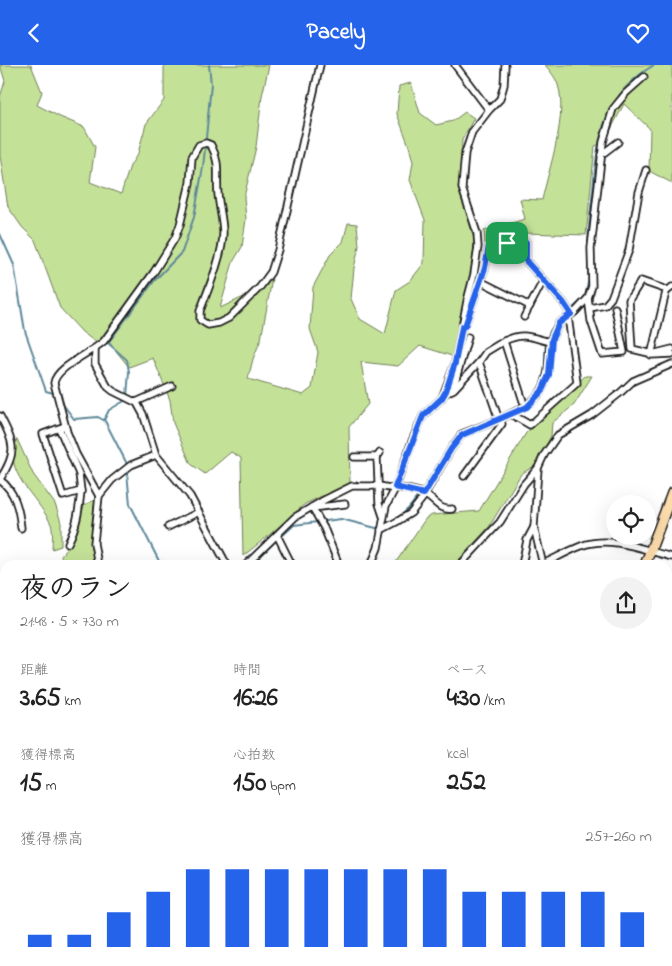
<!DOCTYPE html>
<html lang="ja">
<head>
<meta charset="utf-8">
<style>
	:root { --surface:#fff; --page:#f2f2f2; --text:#222; --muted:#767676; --accent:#2563eb }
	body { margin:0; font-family:"Indie Flower","Klee One",sans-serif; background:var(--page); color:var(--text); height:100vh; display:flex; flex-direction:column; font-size:19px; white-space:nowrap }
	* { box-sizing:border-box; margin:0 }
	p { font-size:16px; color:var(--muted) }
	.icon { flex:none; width:28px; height:28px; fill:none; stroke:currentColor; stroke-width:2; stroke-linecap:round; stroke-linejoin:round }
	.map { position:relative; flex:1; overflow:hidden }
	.panel { position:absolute; left:0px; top:495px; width:672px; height:406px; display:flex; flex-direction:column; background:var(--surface); border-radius:15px 15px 0 0; box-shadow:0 5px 20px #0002 }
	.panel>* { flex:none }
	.tools { position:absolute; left:606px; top:430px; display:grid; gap:10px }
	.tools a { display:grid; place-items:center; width:50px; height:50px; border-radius:50%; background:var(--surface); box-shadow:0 5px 20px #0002; font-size:25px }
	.pin { position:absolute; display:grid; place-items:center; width:42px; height:42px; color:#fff; margin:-21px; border-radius:10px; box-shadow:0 2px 8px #0006 }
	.round { display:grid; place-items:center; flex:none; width:52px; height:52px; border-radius:26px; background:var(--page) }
	.head { display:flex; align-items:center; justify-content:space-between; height:85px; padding:0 20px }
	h1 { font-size:28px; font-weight:700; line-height:38px }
	.figures { display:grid; grid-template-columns:repeat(3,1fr); gap:8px; height:85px; padding:5px 20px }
	.figures div { display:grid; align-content:center }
	.figures b { font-size:25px; font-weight:700 }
	.figures small { font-size:14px; font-weight:400 }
	.figures p { font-size:14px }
	.chart { height:140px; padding:10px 20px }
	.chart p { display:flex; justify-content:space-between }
	.chart svg { width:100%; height:90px; margin-top:5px; stroke:var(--accent); stroke-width:6 }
	header { display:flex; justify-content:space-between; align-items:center; height:65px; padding:0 20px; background:var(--accent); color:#fff; font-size:22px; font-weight:700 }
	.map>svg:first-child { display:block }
	.built { fill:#e8e8f7 }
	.green { fill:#c4e198; stroke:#707e5a }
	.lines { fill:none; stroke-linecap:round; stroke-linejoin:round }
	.stream { stroke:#5f899a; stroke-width:2 }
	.street-casing { stroke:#1c1c1c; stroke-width:9 }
	.secondary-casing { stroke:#1c1c1c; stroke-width:12 }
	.primary-casing { stroke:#1c1c1c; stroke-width:12 }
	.street { stroke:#fff; stroke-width:5.5 }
	.secondary { stroke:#fff; stroke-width:9 }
	.primary { stroke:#fcdcac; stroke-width:9 }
	.rail { stroke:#1c1c1c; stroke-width:2 }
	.route-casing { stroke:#fff; stroke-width:10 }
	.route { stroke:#2563eb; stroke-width:6 }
</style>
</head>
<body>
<header><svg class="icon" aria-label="back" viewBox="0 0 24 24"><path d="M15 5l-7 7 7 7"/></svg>Pacely<svg class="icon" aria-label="heart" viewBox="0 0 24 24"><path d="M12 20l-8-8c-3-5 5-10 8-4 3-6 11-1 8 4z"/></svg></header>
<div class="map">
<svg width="672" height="901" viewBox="0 0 672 901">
	<rect width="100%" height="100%" fill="#fff"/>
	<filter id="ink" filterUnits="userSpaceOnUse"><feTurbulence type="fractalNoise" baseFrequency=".02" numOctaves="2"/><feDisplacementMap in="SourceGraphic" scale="10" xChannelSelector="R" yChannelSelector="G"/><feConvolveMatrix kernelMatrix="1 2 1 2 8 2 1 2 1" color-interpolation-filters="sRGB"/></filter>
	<g filter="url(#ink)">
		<path class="built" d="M5,829V892L0,887V833Z"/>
		<g class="green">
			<path d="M0,0H31L42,27L37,40L60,52L84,62L95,82L90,117L121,129L130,101L138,88L146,59L164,35V0H269L262,31L256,82L244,132L246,154L242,182L233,197L220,243L250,229H258L272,214L261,274L253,294L248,314L303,330L312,323L318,287L310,264L313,222L330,190L343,177L348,158L357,159L359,181L354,203L351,234L360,254L385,269L396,225L410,216L424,198L425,155L410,115L413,97L409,81L397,49L399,21L411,18L420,48L436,60L453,56L465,47L474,53L462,75L460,120L474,175L472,204L452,291L420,281L398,301L361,297L368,339L349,362L350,418L305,439L268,471L243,491L241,393L231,387L205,409L191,399L173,358L170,335L153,293L129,302L108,276H94L82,267L60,243L35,175L22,162L8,142L0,91V32L5,16Z"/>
			<path d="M545,0H672V118L649,106L650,64L624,39L604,78L595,81L586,170L525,168L485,179L484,166L525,154L520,134L542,135C549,103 568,50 558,20C556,13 550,6 545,0Z"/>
			<path d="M585,311H592L574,340L552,358L551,371L536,400L521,409L489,462L454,500H396V497L426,453L432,450L479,446L526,368Z"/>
			<path d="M17,374L33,409L55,439L61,457V481L52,484C52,476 54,464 50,457C37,431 1,406 17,374Z"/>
			<path d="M95,435C92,457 88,479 95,500H63L61,491L75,471L84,440Z"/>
		</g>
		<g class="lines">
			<g class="stream">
				<path d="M206,73L211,19L209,0"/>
				<path d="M0,169L14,200L25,266L46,326L53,328L56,331"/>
				<path d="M588,183C588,164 591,145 593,125C598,71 603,30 654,0"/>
				<path d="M570,246L585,232L589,213L588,193"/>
				<path d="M545,307C545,290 543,269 557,257"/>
				<path d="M127,331L129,307L127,295L108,278L155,215L182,187L194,152L203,102L205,84"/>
				<path d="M530,334L537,327"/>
				<path d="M62,338L74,354L98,352L105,356L126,397L130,439L161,500"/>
				<path d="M104,355L109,345L126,335"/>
				<path d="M491,355L505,349"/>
				<path d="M422,425L443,391"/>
				<path d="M395,454C406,448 412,440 419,429"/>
				<path d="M281,472L294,460L341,454L376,463L380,462"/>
				<path d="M251,500L277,475"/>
			</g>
			<defs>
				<g id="street">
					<path d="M455,0L489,45"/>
					<path d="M601,90L618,77"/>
					<path d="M480,216L530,241"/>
					<path d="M667,225L641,216L629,235L632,284L653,289L652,286L666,227L672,222"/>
					<path d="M588,233L592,221L591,183L603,77L613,44L626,28L644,12"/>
					<path d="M590,243L605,240L611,233L629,185L639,127L646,105"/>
					<path d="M524,252L543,216"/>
					<path d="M466,257L485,203L489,181L518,174L526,177V196L563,237L571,249"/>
					<path d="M550,277L559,258L575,247L588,233L591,256L602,289L624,287L615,243"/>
					<path d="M95,284V299L108,322L113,326L137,338L143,349L156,390L190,431L227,500"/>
					<path d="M656,288L672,284"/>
					<path d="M651,290L672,289"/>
					<path d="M479,297L486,287L504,276L523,336"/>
					<path d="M453,324L468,272"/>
					<path d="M444,329L454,324L479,297L499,355"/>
					<path d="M136,337L172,321"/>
					<path d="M511,349L530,360L577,318L568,251"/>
					<path d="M0,351C14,378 18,387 0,414"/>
					<path d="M500,354C545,333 548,326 550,277C530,272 524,267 504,276"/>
					<path d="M59,363L79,409L81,426L63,431L43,369L65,361"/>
					<path d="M354,392H377L380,388"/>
					<path d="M377,392L379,439L383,451"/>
					<path d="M538,404L534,462L543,500"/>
					<path d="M0,415C15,426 19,444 21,463"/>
					<path d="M395,422C404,424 416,425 424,429C435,435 439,446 452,444"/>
					<path d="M99,431L76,389L67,367L54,318C56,302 91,288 104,276L154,207L175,173L180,160L190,118L192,92L199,80L206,78L211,80C221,99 216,110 218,129C219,142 223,155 223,168C223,190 208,225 200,246V255L208,260L219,258L229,253L260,222L271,207L278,185L320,0"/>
					<path d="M312,442L324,463L339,500"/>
					<path d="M312,443L345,439"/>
					<path d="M168,462L199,447"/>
					<path d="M381,465L398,456L411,448L422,434L451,384L462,369L500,354L502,359L464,411"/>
					<path d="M277,470L292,500"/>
					<path d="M68,478C77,461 79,445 81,426"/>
					<path d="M543,499C556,493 568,486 581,481C611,470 644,485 672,492"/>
					<path d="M98,500L94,478L99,431L112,415L131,400L156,390"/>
					<path d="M246,500L295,452L322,436L352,421H379L395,424"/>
					<path d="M371,500L378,483L386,441L395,424L412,376L423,351L442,333L455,298L467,236L474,209L478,182L477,168L462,123L465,88L472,67L489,45L500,34L504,20L505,0"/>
					<path d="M460,500L500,457L524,419L538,403L544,390L558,370L592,350L620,328L633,316L672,299"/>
					<path d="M522,500L527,475L534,462"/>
					<path d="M668,585L672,559"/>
					<path d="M0,640L5,643"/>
					<path d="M668,746L672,775"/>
					<path d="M668,823L672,821"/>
					<path d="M668,890L672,888"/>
					<path d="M228,896L230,901"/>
					<path d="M254,896L256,901"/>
					<path d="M514,896V901"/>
					<path d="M3,901L8,896"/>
					<path d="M156,901L161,896"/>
					<path d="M357,901L359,896"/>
					<path d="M401,901L402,896"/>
					<path d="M568,901L572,896"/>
					<path d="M645,901L653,896"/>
				</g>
				<g id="secondary">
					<path d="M0,675L5,678"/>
					<path d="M0,760L5,755"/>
					<path d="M207,896L212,901"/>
				</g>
				<g id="primary">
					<path d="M645,500L672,428"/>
					<path d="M501,901L502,896"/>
				</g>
			</defs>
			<use href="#street" class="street-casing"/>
			<use href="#secondary" class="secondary-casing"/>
			<use href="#primary" class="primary-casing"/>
			<use href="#street" class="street"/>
			<use href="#secondary" class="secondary"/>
			<use href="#primary" class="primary"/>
			<g class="rail">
				<path d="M0,654L5,658"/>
				<path d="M366,896L374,901"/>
			</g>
		</g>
	</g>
	<g class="lines" filter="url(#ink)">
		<defs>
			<path id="route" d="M518,174L526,177V196L563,237L571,249L559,258L552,274L549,310L542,326L527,342L462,370L451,384L424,429L395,422L423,351L442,333L446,326L455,298L462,262L465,261L485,203L489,181Z"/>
		</defs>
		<use href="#route" class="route-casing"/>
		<use href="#route" class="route"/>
	</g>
</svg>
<div class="tools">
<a><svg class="icon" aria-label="locate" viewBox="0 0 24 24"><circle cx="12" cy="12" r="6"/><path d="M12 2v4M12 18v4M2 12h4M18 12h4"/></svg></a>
</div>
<div class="pin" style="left:507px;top:178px;background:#1e9e55"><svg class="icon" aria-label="arrive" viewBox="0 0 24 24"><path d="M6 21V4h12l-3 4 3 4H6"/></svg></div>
<section class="panel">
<div class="head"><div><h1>夜のラン</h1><p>21:48 · 5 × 730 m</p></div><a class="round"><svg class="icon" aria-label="share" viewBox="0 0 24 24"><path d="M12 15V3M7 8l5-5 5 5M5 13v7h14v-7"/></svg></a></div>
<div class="figures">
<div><p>距離</p><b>3.65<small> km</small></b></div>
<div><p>時間</p><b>16:26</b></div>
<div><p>ペース</p><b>4:30<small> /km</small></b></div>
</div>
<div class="figures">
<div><p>獲得標高</p><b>15<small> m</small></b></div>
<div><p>心拍数</p><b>150<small> bpm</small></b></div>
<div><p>kcal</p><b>252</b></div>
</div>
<div class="chart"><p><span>獲得標高</span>257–260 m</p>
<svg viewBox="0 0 160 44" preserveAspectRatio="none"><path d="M5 44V38M15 44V38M25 44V27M35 44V17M45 44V6M55 44V6M65 44V6M75 44V6M85 44V6M95 44V6M105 44V6M115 44V17M125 44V17M135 44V17M145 44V17M155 44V27"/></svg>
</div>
</section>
</div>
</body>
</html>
